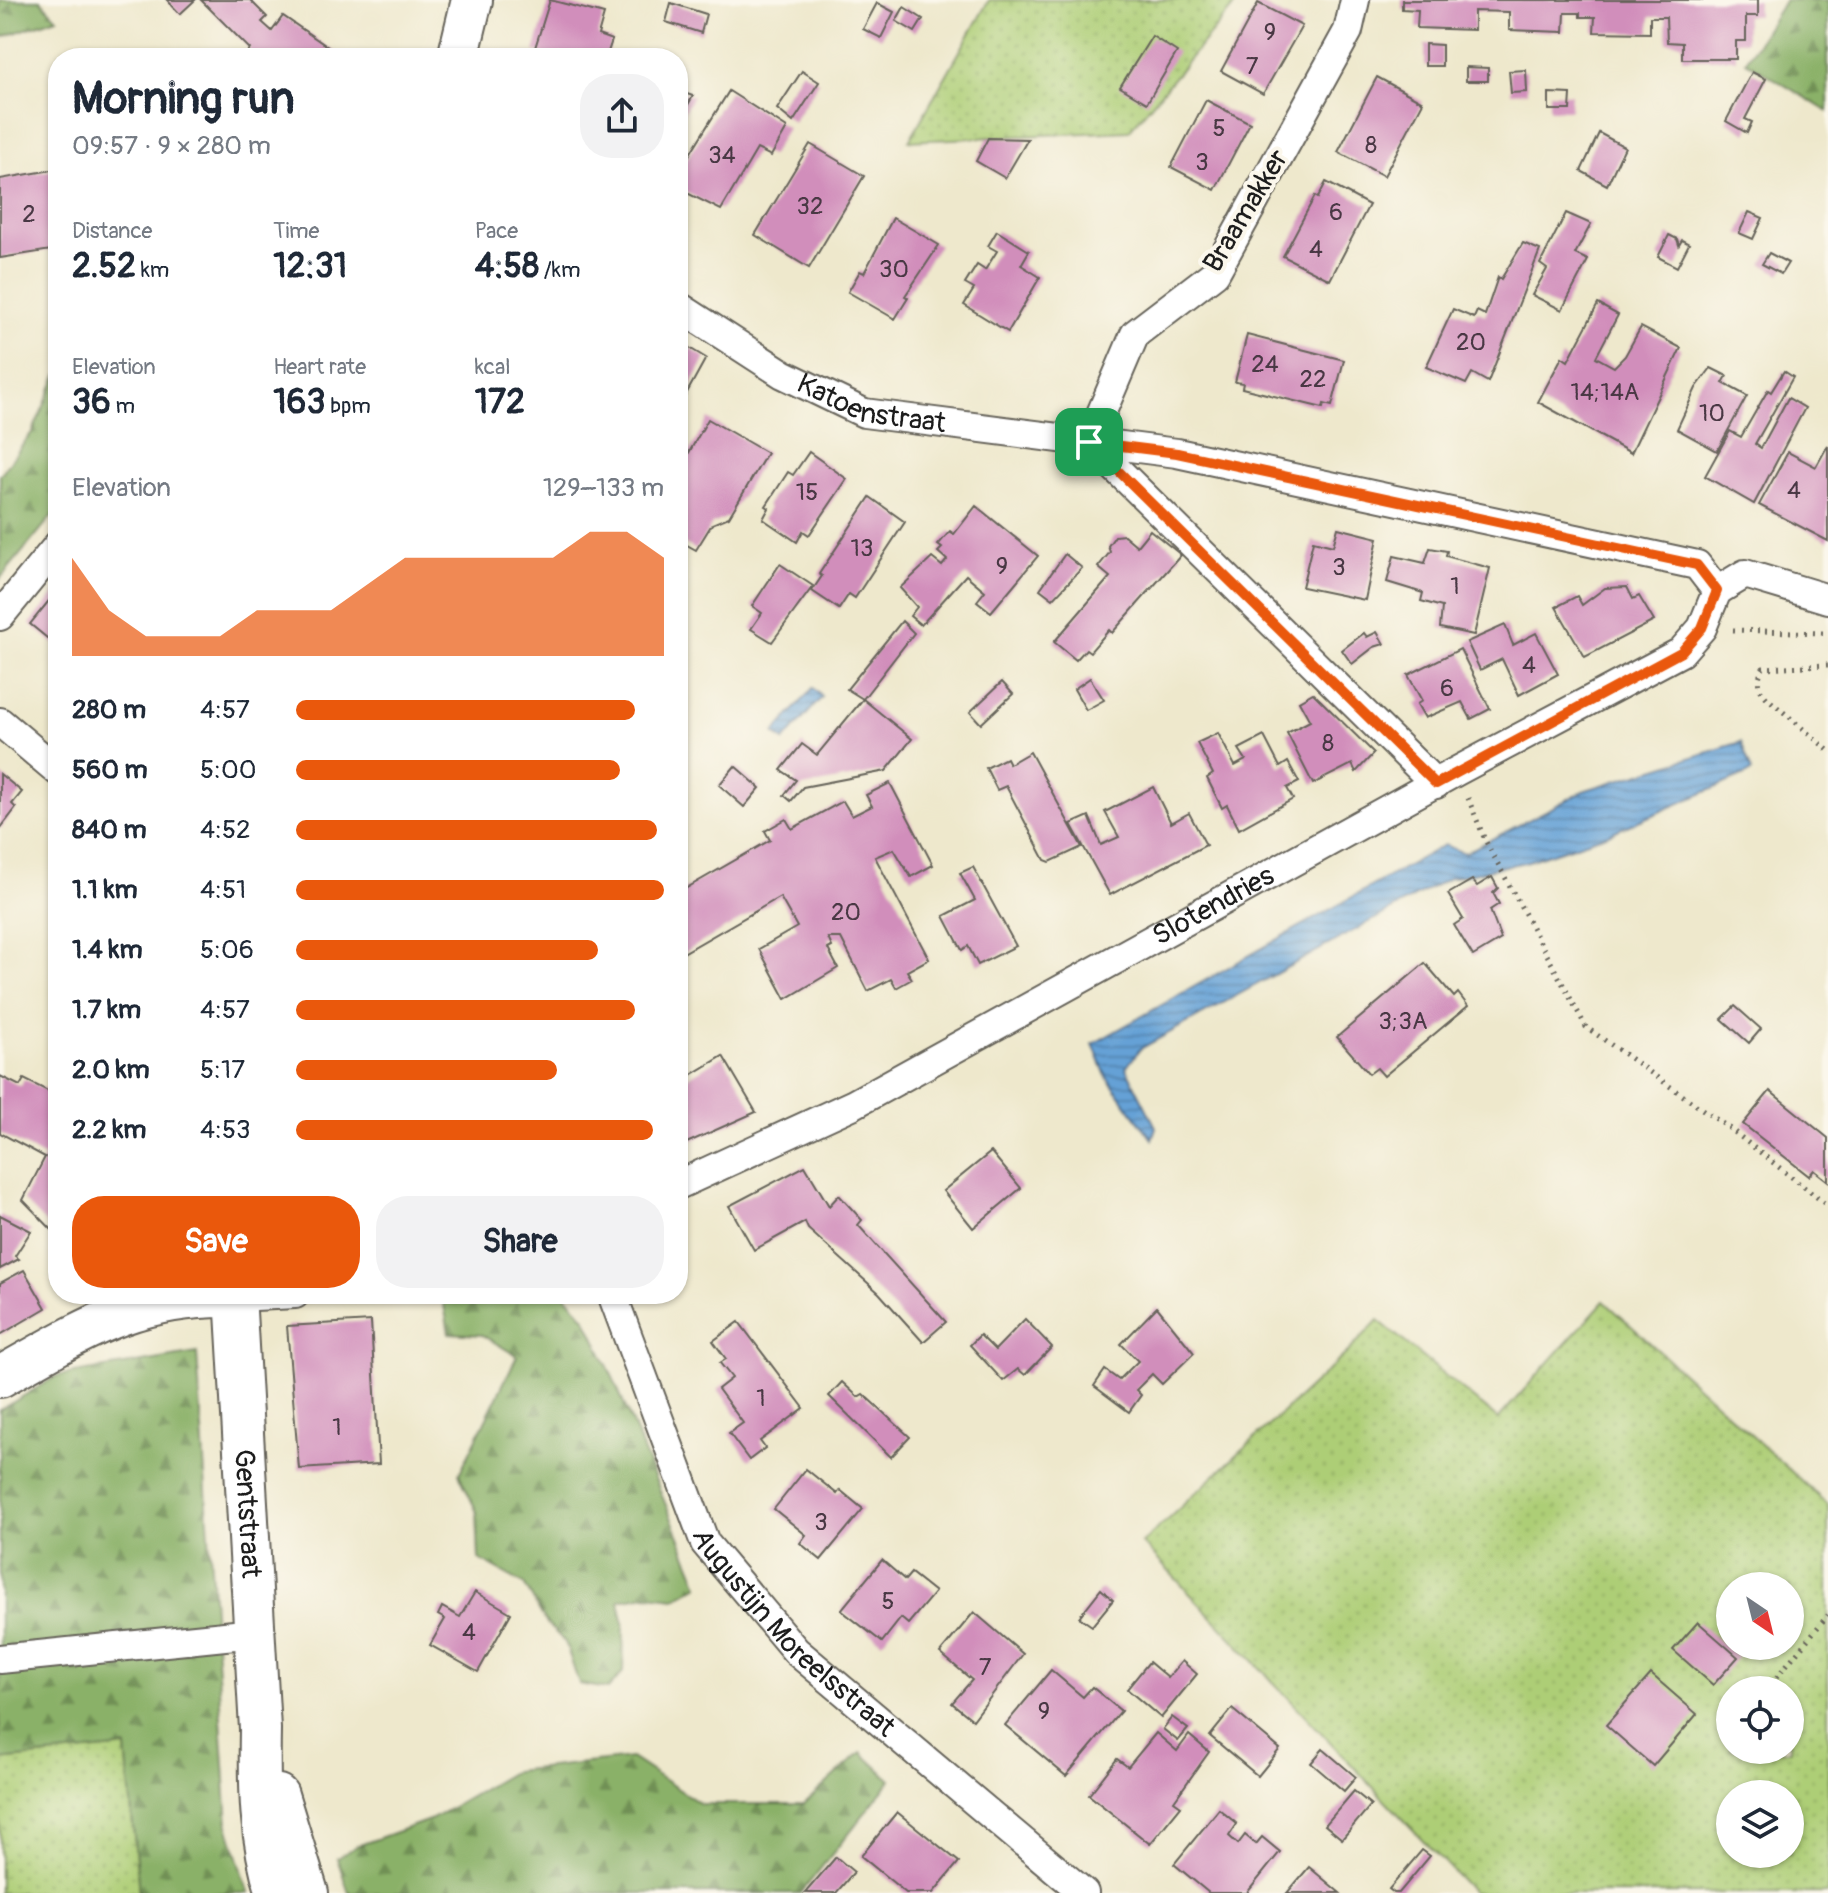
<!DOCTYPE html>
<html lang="en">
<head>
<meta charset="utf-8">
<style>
	:root { --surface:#fff; --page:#f2f2f3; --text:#1f2937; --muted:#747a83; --accent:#ea580c }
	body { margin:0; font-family:Pangolin,sans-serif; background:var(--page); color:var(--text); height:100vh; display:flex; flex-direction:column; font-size:30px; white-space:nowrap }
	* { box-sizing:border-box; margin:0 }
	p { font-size:26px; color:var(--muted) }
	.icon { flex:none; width:44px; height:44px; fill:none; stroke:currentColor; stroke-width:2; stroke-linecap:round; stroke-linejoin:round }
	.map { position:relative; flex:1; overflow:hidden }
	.sheet { position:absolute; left:48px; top:48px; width:640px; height:1256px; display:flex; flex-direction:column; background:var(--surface); border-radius:32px; box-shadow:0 2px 6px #0004 }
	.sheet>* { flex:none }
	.needle { width:52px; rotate:145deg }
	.fabs { position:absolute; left:1716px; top:1572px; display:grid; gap:16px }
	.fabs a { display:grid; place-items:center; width:88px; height:88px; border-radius:50%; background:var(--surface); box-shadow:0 2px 6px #0004; font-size:40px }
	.pin { position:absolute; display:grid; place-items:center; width:68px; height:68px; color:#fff; margin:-34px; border-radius:16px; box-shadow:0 4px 12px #0006 }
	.round { display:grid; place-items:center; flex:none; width:84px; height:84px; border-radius:32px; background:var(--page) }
	.head { display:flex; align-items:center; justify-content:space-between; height:136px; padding:0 24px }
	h1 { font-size:44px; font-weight:700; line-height:60px }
	.metrics { display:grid; grid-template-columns:repeat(3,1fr); gap:12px; height:136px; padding:8px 24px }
	.metrics div { display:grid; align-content:center }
	.metrics b { font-size:34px; font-weight:700 }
	.metrics small { font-size:22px; font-weight:400 }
	.metrics p { font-size:22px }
	.chart { height:224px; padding:16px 24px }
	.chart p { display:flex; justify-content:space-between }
	.chart svg { width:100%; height:144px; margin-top:8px; fill:var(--accent); opacity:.7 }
	.action { display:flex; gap:16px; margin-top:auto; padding:16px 24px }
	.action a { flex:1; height:92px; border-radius:32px; background:var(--accent); color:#fff; font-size:32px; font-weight:700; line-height:92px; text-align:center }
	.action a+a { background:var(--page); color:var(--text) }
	ul { padding:0 24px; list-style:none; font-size:26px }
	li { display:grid; grid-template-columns:128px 96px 1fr; align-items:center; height:60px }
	li i { height:20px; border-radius:10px; background:var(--accent) }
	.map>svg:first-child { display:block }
	.grass { fill:url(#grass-dots); stroke:#647549; stroke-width:2; fill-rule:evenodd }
	.forest { fill:url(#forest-firs); stroke:#536642; stroke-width:2 }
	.water { fill:url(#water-rules); stroke:#405e79; stroke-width:2 }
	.building { fill:#d18ebb }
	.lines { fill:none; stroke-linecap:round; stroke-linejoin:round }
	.street-casing { stroke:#66635a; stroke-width:32 }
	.secondary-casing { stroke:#66635a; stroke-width:44 }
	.path { stroke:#66635a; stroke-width:5; stroke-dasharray:2 6; stroke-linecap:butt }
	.street { stroke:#fff; stroke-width:28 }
	.secondary { stroke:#fff; stroke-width:40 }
	.route-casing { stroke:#fff; stroke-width:16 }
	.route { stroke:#ea580c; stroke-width:10 }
	.labels { text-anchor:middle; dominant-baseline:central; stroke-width:8; stroke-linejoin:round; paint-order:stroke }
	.number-label { font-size:24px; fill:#493844 }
	.street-label { font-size:28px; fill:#1c1c1c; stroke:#fbf7ec }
</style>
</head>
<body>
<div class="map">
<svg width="1828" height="1893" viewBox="0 0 1828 1893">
	<defs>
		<pattern id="grass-dots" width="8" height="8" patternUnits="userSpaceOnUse" patternTransform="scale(2)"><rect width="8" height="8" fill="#adce76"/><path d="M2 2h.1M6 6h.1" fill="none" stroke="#94b066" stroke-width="1.8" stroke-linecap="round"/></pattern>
		<pattern id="forest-firs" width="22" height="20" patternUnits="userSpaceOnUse" patternTransform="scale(2)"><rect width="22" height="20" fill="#8ab167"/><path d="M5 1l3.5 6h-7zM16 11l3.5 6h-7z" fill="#708f54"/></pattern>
		<pattern id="water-rules" width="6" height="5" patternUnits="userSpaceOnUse" patternTransform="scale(2)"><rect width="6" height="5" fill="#65a1d6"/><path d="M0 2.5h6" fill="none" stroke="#5282ad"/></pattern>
	</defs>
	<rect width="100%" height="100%" fill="#fbf7ec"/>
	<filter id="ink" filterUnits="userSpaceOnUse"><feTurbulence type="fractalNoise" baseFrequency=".0125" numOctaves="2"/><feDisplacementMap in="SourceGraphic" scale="16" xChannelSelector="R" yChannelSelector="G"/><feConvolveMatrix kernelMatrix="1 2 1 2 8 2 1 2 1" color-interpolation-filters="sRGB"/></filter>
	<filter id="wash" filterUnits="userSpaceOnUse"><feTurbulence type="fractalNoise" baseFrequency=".006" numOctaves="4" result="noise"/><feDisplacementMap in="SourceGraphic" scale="32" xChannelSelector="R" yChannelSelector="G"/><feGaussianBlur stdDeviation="1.8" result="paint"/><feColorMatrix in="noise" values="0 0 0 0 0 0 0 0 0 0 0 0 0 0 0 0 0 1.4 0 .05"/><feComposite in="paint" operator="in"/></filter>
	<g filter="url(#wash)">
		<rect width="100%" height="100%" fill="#eee8cc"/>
		<g class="grass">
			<path d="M989,0H1239L1129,131L909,141Z"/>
			<path d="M1604,1301L1828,1505V1893H1473L1142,1543L1350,1350L1378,1320L1498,1419ZM1730,1586H1790V1646H1730ZM1730,1690H1790V1750H1730ZM1730,1794H1790V1854H1730Z"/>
			<path d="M126,1747L139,1893H0V1760Z"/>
		</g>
		<g class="forest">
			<path d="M0,0H40L57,18L0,38Z"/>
			<path d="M1785,0H1828V112L1746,61Z"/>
			<path d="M58,374V509L0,579V475L33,431Z"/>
			<path d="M442,1294H565L586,1319L615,1382L699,1585L676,1598L647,1595L619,1600L624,1625L623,1672L608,1689L579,1684L565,1642L547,1624L524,1584L479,1559L477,1512L459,1474L517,1356L482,1335L449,1333Z"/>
			<path d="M197,1353L228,1825L249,1893H139L126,1747L0,1760V1410L57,1376Z"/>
			<path d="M861,1752L891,1780L801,1893H349L337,1858L357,1846L432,1819L514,1771L631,1758L701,1804H804Z"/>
		</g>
		<g class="water">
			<path d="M813,688L822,697L784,741L774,733Z"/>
			<path d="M1741,742L1752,772L1606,835L1525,862L1449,878L1140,1049L1126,1068L1156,1127L1152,1139L1106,1076L1093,1044L1444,845L1465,853L1586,790Z"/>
		</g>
		<g id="blocks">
			<g class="building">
				<path d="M167,0H195L180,14Z"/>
				<path d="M201,0H250L267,17L262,22L272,31L283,16L338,54L334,58H243L250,49Z"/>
				<path d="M550,0L604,14L598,35L612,40L606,58H556L534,51Z"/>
				<path d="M1402,0H1758V16H1746V41H1736V59H1682V43L1667,42L1666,17H1650V33L1594,32L1595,17H1580V13H1565L1564,32L1509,30V12L1474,11V30L1417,28L1418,10L1402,9Z"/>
				<path d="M671,3L706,14L701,33L666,22Z"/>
				<path d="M877,3L894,12L881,38L863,29Z"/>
				<path d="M1258,3L1302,26L1263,94L1221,71Z"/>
				<path d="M904,7L923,19L915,32L896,21Z"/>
				<path d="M1152,36L1177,52L1147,103L1120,87Z"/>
				<path d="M1425,44L1442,45V66H1425Z"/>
				<path d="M1466,67L1488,68V81H1466Z"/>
				<path d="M1526,70L1527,92L1511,93L1509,71Z"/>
				<path d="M802,71L819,82L793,122L777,109Z"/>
				<path d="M1752,72L1766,79L1745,119L1752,122L1747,133L1726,121Z"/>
				<path d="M1377,77L1423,102L1384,176L1338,152Z"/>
				<path d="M678,91L693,96L683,113L678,111Z"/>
				<path d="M729,91L787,128L771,156L757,149L721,210L683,191L678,173Z"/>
				<path d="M1549,93L1571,94L1570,110H1549Z"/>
				<path d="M1206,100L1250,123L1215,190L1171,167Z"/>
				<path d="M1599,133L1625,147L1607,185L1581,171Z"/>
				<path d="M988,138L1028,139L1005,178L976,161Z"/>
				<path d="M810,144L864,176L809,268L755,235Z"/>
				<path d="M58,169V249L0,258V179Z"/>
				<path d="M1326,182L1369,205L1330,280L1283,256L1315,196L1318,198Z"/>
				<path d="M1749,212L1763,218L1753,239L1739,233Z"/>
				<path d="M1566,213L1591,224L1575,254L1588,260L1562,310L1532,295L1547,269L1540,264Z"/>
				<path d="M893,218L939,245L905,296L908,298L895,319L848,292L860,271L864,273Z"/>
				<path d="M997,231L1029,251L1021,265L1040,277L1008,332L964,305L974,289L965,284L977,265L985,270L997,251L988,246Z"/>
				<path d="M1669,235L1677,239L1679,245L1682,240L1689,244L1677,267L1658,257Z"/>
				<path d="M1523,243L1540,250L1488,382L1472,373L1466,384L1426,367L1453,309L1474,318L1477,311L1485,315L1498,277L1501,279Z"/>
				<path d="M1769,253L1788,263L1781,274L1762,264Z"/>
				<path d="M1598,304L1618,315L1596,357L1614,367L1625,356L1641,327L1681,348L1631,453L1538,402L1562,357L1568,361Z"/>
				<path d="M1247,335L1344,360L1332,406L1324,404L1323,408L1242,388L1243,383L1235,382Z"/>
				<path d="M678,341L706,358L678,409Z"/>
				<path d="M1711,368L1727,376L1723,383L1747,396L1717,451L1677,429L1696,388Z"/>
				<path d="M1784,371L1793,377L1755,444L1761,448L1788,398L1805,408L1754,504L1705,476L1730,431L1741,437L1768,390L1771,392Z"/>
				<path d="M708,419L767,453L729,517L712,524L696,550L678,540V495L687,479L678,472Z"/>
				<path d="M1828,445V541L1759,505L1788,452L1816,467Z"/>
				<path d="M809,452L847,479L809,535L803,531L797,542L763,519L769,508L766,506L788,472L793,475Z"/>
				<path d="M870,497L905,522L855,598L849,594L839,609L812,591L822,576L819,574Z"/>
				<path d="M976,506L1038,556L991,612L977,601L985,591L966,575L921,625L910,616L917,607L900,588L932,558L942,566L947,560L938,552L942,548L938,545L950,531L954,534Z"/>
				<path d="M1338,528L1378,538L1365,600L1302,587L1313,541L1333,546Z"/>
				<path d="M1150,530L1181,555L1112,633L1109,630L1090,652L1086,649L1076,660L1054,642L1110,577L1098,567L1110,552L1108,546L1115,536L1124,535L1137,546Z"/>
				<path d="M1430,548L1447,551L1446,556L1490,568L1474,635L1440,628L1442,607L1421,601L1423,593L1387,582L1394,556L1425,563Z"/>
				<path d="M1065,554L1082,568L1053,599L1040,589Z"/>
				<path d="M780,564L813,586L772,642L751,629L762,613L752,606Z"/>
				<path d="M1627,587L1633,599L1639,596L1654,621L1585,657L1556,607L1577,596L1582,605L1605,588Z"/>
				<path d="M56,592L58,594V647L30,624Z"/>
				<path d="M902,621L914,633L863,699L847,689Z"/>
				<path d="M1505,625L1513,645L1536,633L1558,674L1519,695L1502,659L1480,670L1467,642Z"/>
				<path d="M1377,632L1384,644L1374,647L1352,664L1342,650L1364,633L1367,637Z"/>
				<path d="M1460,649L1490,709L1471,719L1462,702L1425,718L1417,704L1422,701L1408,675Z"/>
				<path d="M1090,678L1104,700L1086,710L1074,689Z"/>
				<path d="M1002,682L1013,694L981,724L970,712Z"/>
				<path d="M1313,693L1374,753L1356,772L1352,764L1313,784L1287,733L1310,721L1299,701Z"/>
				<path d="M863,699L912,739L886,771L803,787L791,801L784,795L796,780L781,770L802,744L817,755Z"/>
				<path d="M1218,733L1235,766L1246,760L1239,749L1264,736L1280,767L1288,762L1299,782L1287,788L1293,799L1239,829L1227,805L1222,808L1207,778L1213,774L1197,743Z"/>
				<path d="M1030,752L1082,847L1050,862L1045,860L1006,786L997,790L986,768L1006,758L1009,764Z"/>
				<path d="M735,766L760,788L744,807L719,785Z"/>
				<path d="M0,774L22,792L12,804L16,808L0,829Z"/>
				<path d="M890,783L933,865L911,877L894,849L875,857L929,959L907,971L912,979L896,988L891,979L868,991L841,938H828L832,947L828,949L838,968L786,999L759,949L797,927L780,897L678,956V893L770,840L765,831L786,819L792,829L843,801L852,816L872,806L866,795Z"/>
				<path d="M1153,787L1171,823L1189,813L1206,845L1110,895L1071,824L1089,816L1101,845L1119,837L1105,812Z"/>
				<path d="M973,867L1016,946L978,965L968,946L962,950L944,916L975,900L960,873Z"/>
				<path d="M1492,877L1498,888L1493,893L1499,904L1490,910L1501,939L1473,956L1454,925L1463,919L1448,894L1472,880L1477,886Z"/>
				<path d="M1425,963L1454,997L1458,993L1468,1006L1384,1076L1377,1068L1369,1074L1337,1037Z"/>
				<path d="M1735,1006L1761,1029L1749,1043L1722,1019Z"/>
				<path d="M723,1056L756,1112L680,1146L678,1083Z"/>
				<path d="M0,1076L20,1086L24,1079L58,1096V1236L23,1200L45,1157L0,1133Z"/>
				<path d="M1770,1091L1828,1138V1181L1814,1170L1809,1176L1743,1124Z"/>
				<path d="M991,1152L1021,1188L973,1228L943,1191Z"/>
				<path d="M805,1166L829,1206L839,1195L862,1220L858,1225L946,1322L923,1342L879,1293L808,1229L805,1222L754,1250L729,1206Z"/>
				<path d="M0,1215L31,1231L15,1256L19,1259L0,1269Z"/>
				<path d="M24,1270L46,1308L0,1335V1283Z"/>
				<path d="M1157,1307L1194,1353L1162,1384L1152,1374L1136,1390L1141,1395L1129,1412L1094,1386L1105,1370L1119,1380L1138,1361L1121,1344Z"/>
				<path d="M1025,1319L1052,1347L1025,1375L1018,1369L1003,1381L970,1345L980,1335L995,1350Z"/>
				<path d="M371,1321L379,1464L299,1469L287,1326Z"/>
				<path d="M739,1322L804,1408L760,1441L765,1448L749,1460L729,1433L743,1423L718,1389L732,1378L720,1363L726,1359L713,1341Z"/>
				<path d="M842,1382L858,1397L863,1394L910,1437L891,1457L829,1396Z"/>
				<path d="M806,1469L837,1494L840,1490L863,1509L821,1560L800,1543L806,1535L774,1509Z"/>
				<path d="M882,1560L905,1580L911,1573L935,1592L908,1624L901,1618L882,1642L841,1610Z"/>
				<path d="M1101,1589L1113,1600L1092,1626L1079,1617Z"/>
				<path d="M475,1592L511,1613L478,1672L430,1645L445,1619L438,1615L442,1607L460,1617Z"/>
				<path d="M974,1612L1023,1654L973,1720L952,1703L972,1680L940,1653Z"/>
				<path d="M1698,1622L1738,1657L1713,1685L1673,1650Z"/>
				<path d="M1182,1661L1197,1674L1161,1718L1127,1689L1149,1662L1168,1678Z"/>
				<path d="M1051,1670L1083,1697L1092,1687L1121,1711L1066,1776L1005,1725Z"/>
				<path d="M1651,1674L1697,1714L1653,1766L1606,1725Z"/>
				<path d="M1232,1709L1280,1749L1258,1776L1210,1736Z"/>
				<path d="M1172,1717L1188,1729L1178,1741L1163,1729Z"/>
				<path d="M1156,1733L1177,1751L1189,1735L1209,1752L1174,1801L1181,1806L1150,1844L1089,1795L1117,1759L1128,1767Z"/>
				<path d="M1323,1749L1356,1777L1344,1791L1311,1763Z"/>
				<path d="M1354,1791L1371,1805L1342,1839L1325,1825Z"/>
				<path d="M1219,1809L1237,1824L1229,1836L1238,1844L1245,1835L1256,1844L1262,1837L1280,1852L1247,1893H1209L1174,1864Z"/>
				<path d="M897,1812L959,1862L933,1893H906L861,1856Z"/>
				<path d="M1422,1850L1430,1856L1399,1893H1394L1389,1889Z"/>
				<path d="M836,1857L854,1872L836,1893H805Z"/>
				<path d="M1309,1867L1340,1893H1287Z"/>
			</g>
		</g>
	</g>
	<g filter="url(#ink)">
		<use href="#blocks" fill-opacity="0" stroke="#66635a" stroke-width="2"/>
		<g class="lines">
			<defs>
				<g id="street">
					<path d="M1355,0L1348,31L1215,273L1135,334L1089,442L1436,784"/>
					<path id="s1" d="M678,306L783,374L864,413L1177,453L1697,565L1717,591"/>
					<path d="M1717,591L1745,574L1828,599"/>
					<path d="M0,616L58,545"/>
					<path d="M0,722L58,771"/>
					<path id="s2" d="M678,1185L854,1104L1457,771L1681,652L1702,628L1717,591"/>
					<path id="s3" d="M612,1294L705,1543L796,1651L1084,1893"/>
					<path d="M234,1297L295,1294"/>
					<path d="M0,1659L254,1633"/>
				</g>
				<g id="secondary">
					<path d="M458,58L472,0"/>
					<path id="s4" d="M235,1294L260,1729C259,1785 259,1839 277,1893"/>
					<path d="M0,1377C84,1330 134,1295 234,1297"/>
					<path d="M278,1795L308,1893"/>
				</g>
			</defs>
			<use href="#street" class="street-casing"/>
			<use href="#secondary" class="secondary-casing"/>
			<g class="path">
				<path d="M1733,630L1823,633"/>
				<path d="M1828,665L1763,668C1756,682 1757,687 1767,698L1828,750"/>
				<path d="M1468,798L1485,840L1586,1027L1733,1131L1828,1206"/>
				<path d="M1766,1690L1828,1615"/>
			</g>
			<use href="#street" class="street"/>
			<use href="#secondary" class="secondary"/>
		</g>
	</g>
	<g class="lines" filter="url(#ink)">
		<defs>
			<path id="route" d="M1089,442L1177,453L1697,565L1717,591L1702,628L1681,652L1436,784Z"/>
		</defs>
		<use href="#route" class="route-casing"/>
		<use href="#route" class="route"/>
	</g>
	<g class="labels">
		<g class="number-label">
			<text x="1270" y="32">9</text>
			<text x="1252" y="66">7</text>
			<text x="1219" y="128">5</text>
			<text x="1371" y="145">8</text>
			<text x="722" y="155">34</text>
			<text x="1202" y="162">3</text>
			<text x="810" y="206">32</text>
			<text x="1336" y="212">6</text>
			<text x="29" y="214">2</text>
			<text x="1316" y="249">4</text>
			<text x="894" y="269">30</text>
			<text x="1471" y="342">20</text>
			<text x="1265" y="364">24</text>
			<text x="1313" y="379">22</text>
			<text x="1605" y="392">14;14A</text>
			<text x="1712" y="413">10</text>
			<text x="1794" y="490">4</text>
			<text x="807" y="492">15</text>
			<text x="862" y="548">13</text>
			<text x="1002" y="566">9</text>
			<text x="1339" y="567">3</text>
			<text x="1455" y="586">1</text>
			<text x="1529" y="665">4</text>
			<text x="1447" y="688">6</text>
			<text x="1328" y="743">8</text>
			<text x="846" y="912">20</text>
			<text x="1403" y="1021">3;3A</text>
			<text x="761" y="1398">1</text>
			<text x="337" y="1427">1</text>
			<text x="821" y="1522">3</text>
			<text x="888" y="1601">5</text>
			<text x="469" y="1632">4</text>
			<text x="985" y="1667">7</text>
			<text x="1044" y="1711">9</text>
		</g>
		<g class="street-label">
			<text transform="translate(1246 211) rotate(-59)">Braamakker</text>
			<text stroke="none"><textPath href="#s1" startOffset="220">Katoenstraat</textPath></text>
			<text stroke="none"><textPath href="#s2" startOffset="604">Slotendries</textPath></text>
			<text stroke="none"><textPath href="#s4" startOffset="220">Gentstraat</textPath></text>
			<text stroke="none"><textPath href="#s3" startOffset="392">Augustijn Moreelsstraat</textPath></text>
		</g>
	</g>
</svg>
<div class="fabs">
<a><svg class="needle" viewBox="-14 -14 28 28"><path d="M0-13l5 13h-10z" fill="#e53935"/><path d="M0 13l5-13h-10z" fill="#747a83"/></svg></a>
<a><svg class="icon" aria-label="locate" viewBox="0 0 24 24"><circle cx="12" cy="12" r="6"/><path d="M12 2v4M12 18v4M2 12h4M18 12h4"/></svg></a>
<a><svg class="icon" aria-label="layers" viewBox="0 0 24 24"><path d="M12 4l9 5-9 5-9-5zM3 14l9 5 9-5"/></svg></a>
</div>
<div class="pin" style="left:1089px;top:442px;background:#1e9e55"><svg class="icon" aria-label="arrive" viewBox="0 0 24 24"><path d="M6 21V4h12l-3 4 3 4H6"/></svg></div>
<section class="sheet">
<div class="head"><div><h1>Morning run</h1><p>09:57 · 9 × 280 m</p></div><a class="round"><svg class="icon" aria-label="share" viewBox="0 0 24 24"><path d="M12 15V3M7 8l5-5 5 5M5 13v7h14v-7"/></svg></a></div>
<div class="metrics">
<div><p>Distance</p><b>2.52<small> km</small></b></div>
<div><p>Time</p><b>12:31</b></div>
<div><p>Pace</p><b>4:58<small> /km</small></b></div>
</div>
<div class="metrics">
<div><p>Elevation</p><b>36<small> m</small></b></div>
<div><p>Heart rate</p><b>163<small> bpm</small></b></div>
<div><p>kcal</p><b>172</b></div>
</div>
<div class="chart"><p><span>Elevation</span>129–133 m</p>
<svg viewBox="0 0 160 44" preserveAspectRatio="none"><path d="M0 44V14L10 30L20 38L30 38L40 38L50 30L60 30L70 30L80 22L90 14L100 14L110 14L120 14L130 14L140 6L150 6L160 14V44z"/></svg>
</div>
<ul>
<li><b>280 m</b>4:57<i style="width:92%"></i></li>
<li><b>560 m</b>5:00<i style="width:88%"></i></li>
<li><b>840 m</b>4:52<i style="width:98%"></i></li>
<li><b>1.1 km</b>4:51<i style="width:100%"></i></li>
<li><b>1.4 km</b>5:06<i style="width:82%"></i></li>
<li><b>1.7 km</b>4:57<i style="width:92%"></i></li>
<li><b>2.0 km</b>5:17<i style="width:71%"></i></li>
<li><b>2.2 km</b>4:53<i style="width:97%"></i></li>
</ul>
<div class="action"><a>Save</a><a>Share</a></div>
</section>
</div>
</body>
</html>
